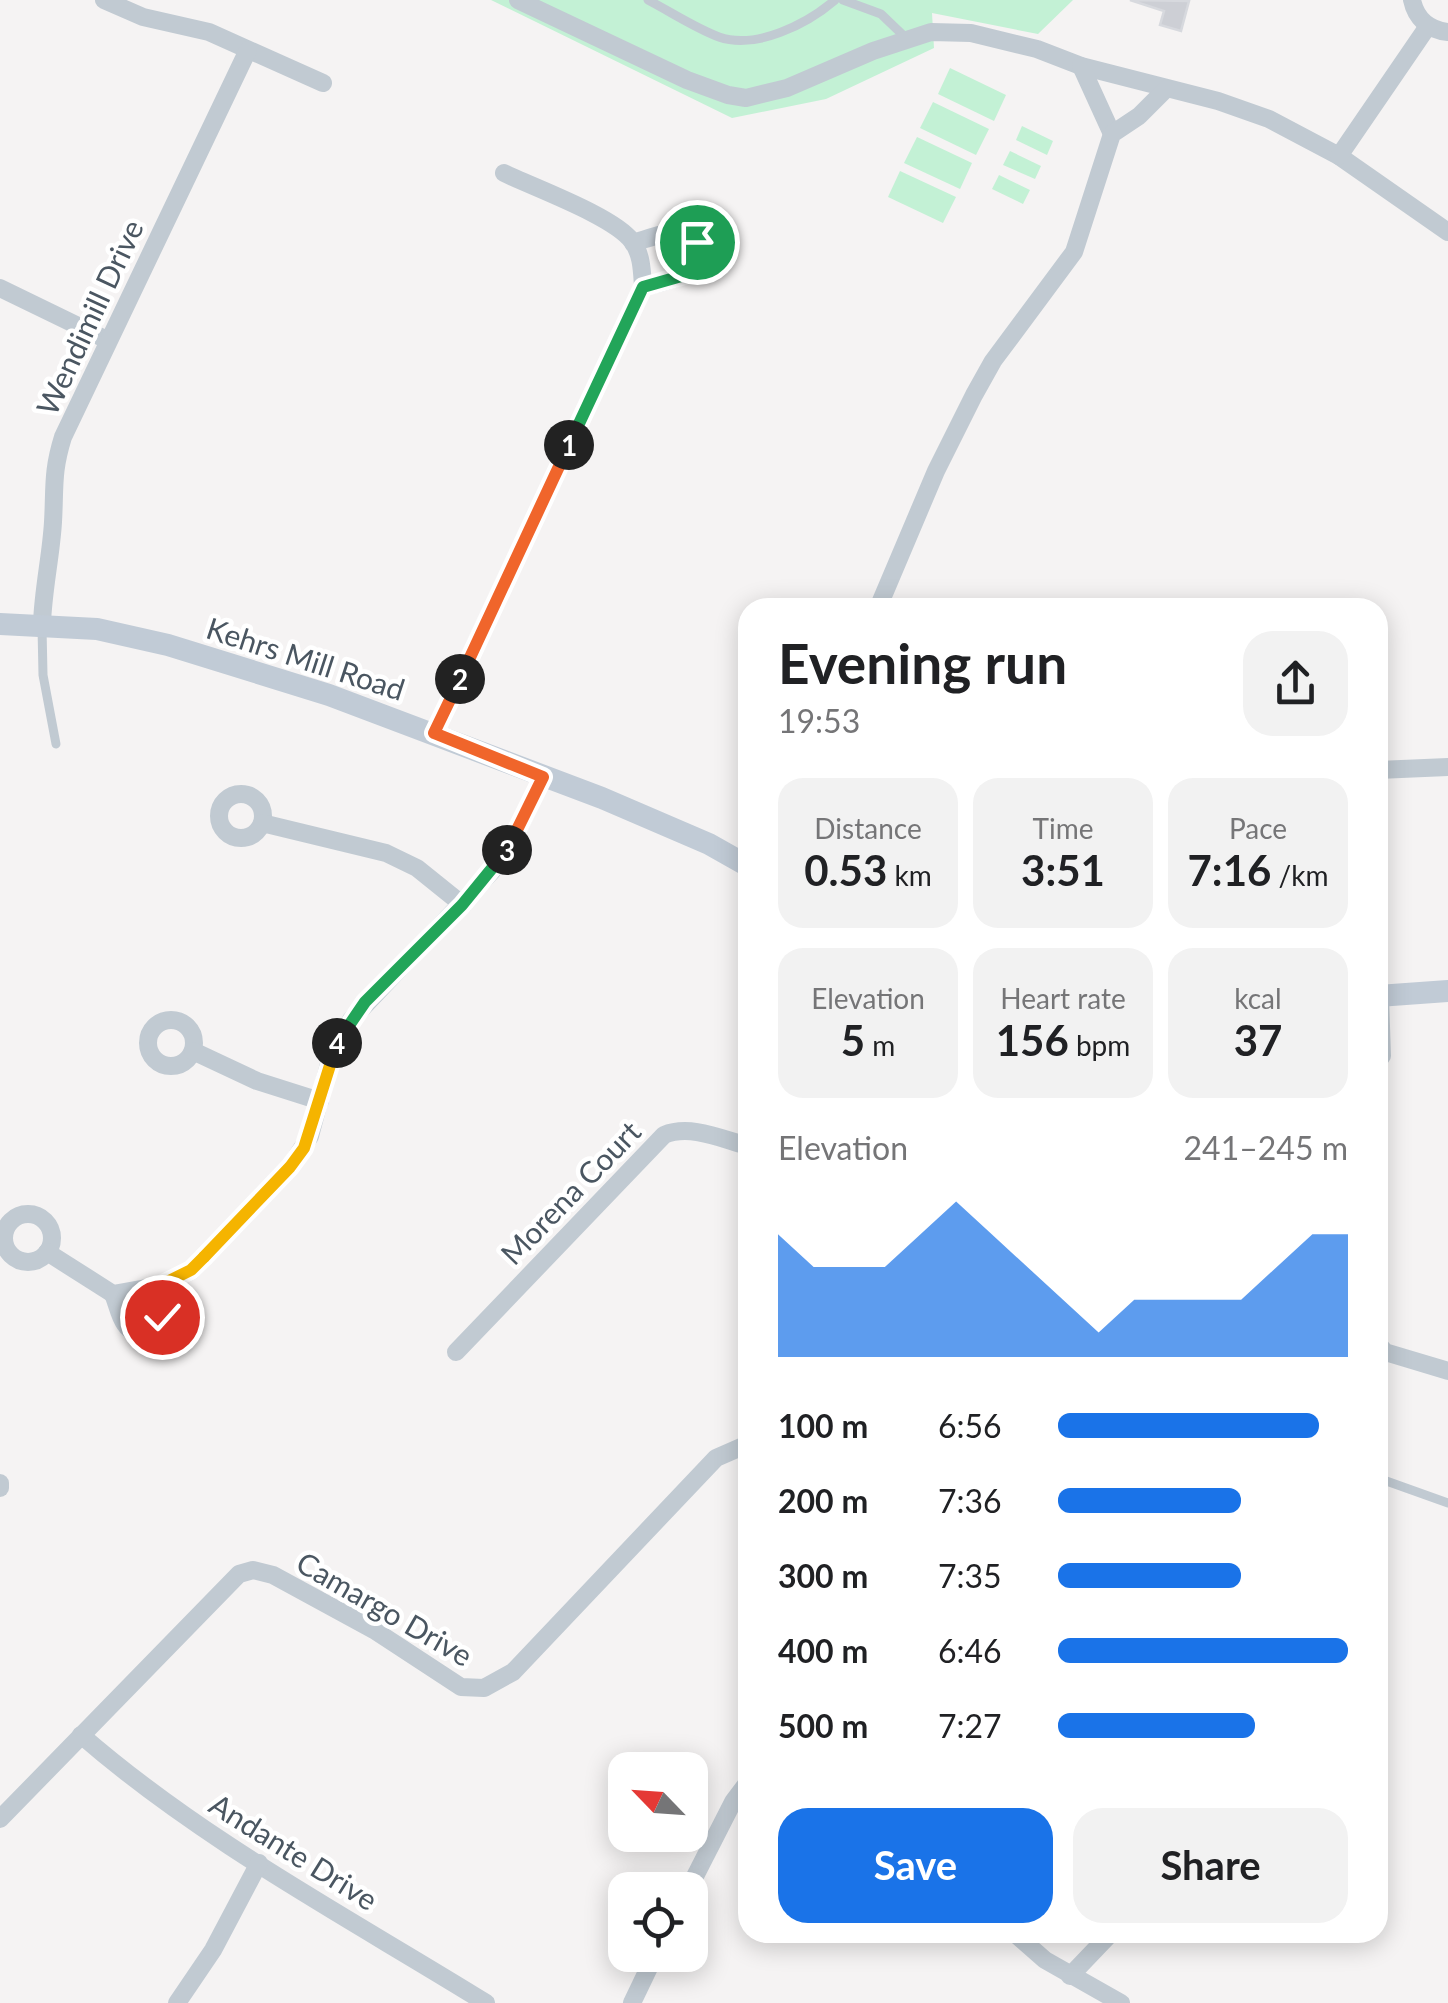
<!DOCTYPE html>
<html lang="en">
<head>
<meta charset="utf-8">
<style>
	:root { --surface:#fff; --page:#f2f2f2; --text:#202124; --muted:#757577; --accent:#1a73e8 }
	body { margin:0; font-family:Lato,sans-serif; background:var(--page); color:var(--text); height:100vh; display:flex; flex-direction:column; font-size:38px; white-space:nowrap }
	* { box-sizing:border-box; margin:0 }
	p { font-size:32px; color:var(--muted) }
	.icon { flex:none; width:55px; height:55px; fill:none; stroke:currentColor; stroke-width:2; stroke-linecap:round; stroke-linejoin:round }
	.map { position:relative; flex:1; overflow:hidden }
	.panel { position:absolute; left:738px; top:598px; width:650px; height:1345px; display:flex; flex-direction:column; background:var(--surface); border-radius:30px; box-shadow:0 5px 25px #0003 }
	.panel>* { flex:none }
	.needle { width:65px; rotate:295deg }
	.tools { position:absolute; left:608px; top:1752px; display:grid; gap:20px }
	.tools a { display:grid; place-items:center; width:100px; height:100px; border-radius:20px; background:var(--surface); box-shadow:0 5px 25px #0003; font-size:50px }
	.pin { position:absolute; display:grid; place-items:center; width:85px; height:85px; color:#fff; margin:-42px; border:5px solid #fff; border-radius:50%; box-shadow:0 2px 10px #0007 }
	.km { position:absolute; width:50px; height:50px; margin:-25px; border-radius:50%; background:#222; color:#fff; font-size:28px; line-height:50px; text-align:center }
	.round { display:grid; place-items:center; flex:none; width:105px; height:105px; border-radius:30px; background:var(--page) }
	.overview { display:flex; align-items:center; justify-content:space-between; height:170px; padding:0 40px }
	h1 { font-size:55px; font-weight:700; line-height:75px }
	.metrics { display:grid; grid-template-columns:repeat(3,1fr); gap:15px; height:170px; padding:10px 40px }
	.metrics div { display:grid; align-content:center; border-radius:25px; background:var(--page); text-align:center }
	.metrics b { font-size:42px; font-weight:700 }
	.metrics small { font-size:28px; font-weight:400 }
	.metrics p { font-size:28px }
	.chart { height:280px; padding:20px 40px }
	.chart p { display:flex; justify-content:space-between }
	.chart svg { width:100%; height:180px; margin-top:10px; fill:var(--accent); opacity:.7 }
	.cta { display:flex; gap:20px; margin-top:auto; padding:20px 40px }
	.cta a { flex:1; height:115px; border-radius:30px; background:var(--accent); color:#fff; font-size:40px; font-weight:700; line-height:115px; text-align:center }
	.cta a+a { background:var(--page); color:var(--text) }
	ul { padding:0 40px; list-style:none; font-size:32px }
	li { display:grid; grid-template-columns:160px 120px 1fr; align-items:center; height:75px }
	li i { height:25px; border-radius:12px; background:var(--accent) }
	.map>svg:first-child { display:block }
	.green { fill:#c3f1d5 }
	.building { fill:#cdcfd5; stroke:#d7d9de; stroke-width:2.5 }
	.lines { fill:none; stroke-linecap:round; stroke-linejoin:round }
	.service { stroke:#c1cad2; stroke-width:9 }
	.minor { stroke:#c1cad2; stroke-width:18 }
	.secondary { stroke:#c1cbd6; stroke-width:22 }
	.split-1-casing { stroke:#fff; stroke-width:20 }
	.split-2-casing { stroke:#fff; stroke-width:20 }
	.split-3-casing { stroke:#fff; stroke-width:20 }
	.split-4-casing { stroke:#fff; stroke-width:20 }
	.split-5-casing { stroke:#fff; stroke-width:20 }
	.split-6-casing { stroke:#fff; stroke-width:20 }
	.split-1 { stroke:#22a559; stroke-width:12 }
	.split-2 { stroke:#f0652b; stroke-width:12 }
	.split-3 { stroke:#f0652b; stroke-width:12 }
	.split-4 { stroke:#22a559; stroke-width:12 }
	.split-5 { stroke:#f5b400; stroke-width:12 }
	.split-6 { stroke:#f5b400; stroke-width:12 }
	.labels { text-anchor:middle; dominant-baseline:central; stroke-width:9; stroke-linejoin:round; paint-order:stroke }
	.street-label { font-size:30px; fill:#4a5661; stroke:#fff }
</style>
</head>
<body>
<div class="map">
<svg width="1448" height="2003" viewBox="0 0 1448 2003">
	<rect width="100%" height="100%" fill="#f5f3f3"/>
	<g class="green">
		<path d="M491,0H1073L1038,34L932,13L934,48L826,99L732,118Z"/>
		<path d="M950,68L1006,95L994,121L938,94Z"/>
		<path d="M933,102L989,129L976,155L920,128Z"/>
		<path d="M1022,126L1053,141L1047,155L1016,140Z"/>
		<path d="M917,137L972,163L960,189L904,163Z"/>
		<path d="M1010,151L1041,166L1035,179L1003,165Z"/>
		<path d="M900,171L956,197L943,223L888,197Z"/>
		<path d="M999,175L1030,190L1023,204L992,189Z"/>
	</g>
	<path class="building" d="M1130,0L1189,1L1181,31L1160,25L1164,11Z"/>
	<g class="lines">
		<g class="service">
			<path d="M648,0C671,12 695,28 719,37C756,50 807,24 835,0"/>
			<path d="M843,0L881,14L906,38"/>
			<path d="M42,627L43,675L56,744"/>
			<path d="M1378,1478L1448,1503"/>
		</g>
		<g class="minor">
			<path d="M104,0L143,17L209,32L323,83"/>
			<path d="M518,0L687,80L728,95L746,98L787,88L873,51L931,32L971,33L1037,49L1081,66L1218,101L1269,119L1339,156L1448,232"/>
			<path d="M1412,0C1416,19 1429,30 1448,32"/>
			<path d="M1081,66L1112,134"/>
			<path d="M1339,156L1428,26"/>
			<path d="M633,243C647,239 666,231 680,232C702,234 707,262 689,272C676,280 658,283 643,287"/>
			<path d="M0,288L107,340"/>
			<path d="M878,608L936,471L974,395L993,361L1074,252L1112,134L1139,116L1166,89"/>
			<path d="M42,624C43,590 51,556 53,522C55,488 52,472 63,437L248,50"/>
			<path d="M434,733L643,287C642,272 642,254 632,241C613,216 535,188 504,173"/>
			<path d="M1378,770L1448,767"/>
			<circle cx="241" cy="816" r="22"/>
			<path d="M262,823L386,853L417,868L463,905"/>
			<circle cx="171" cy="1043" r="23"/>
			<path d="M193,1051L257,1081L320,1101"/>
			<path d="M1378,1060L1382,1056L1380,996"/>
			<circle cx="28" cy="1238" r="24"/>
			<path d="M47,1252L113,1294L163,1285L191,1271L290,1167L310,1136L329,1064L351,1020L492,871L510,846L543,777"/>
			<path d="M113,1294C117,1303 119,1316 125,1324C135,1340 158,1333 163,1317C166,1307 163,1295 163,1285"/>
			<path d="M1378,1344L1385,1352L1448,1371"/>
			<path d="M456,1352L664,1135C690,1124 722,1139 748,1146"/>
			<path d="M0,1483V1488"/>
			<path d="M81,1735C203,1841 349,1918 486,2003"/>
			<path d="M0,1819L239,1574L253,1570L273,1575L374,1630L461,1687L484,1688L513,1672L716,1458L748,1444"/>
			<path d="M688,1890L733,1802L748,1782"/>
			<path d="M1013,1932L1045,1960L1121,2003"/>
			<path d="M1070,1976L1112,1932"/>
			<path d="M177,2003L213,1950L259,1863"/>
			<path d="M632,2003L655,1955"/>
		</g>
		<g class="secondary">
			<path d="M0,624L97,629L168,645L329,695L602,798L709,844L748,866"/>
			<path d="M1378,996L1448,991"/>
		</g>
	</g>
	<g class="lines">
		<defs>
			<path id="split-1" d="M569,445L643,287L685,275L697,266L700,258L697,242"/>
			<path id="split-2" d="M460,679L569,445"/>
			<path id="split-3" d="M460,679L434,733L543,777L507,850"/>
			<path id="split-4" d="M337,1043L365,1002L462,905L507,850"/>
			<path id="split-5" d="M204,1257L290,1167L304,1148L337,1043"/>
			<path id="split-6" d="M162,1317L163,1284L191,1270L204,1257"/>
		</defs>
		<use href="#split-1" class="split-1-casing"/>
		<use href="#split-2" class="split-2-casing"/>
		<use href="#split-3" class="split-3-casing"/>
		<use href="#split-4" class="split-4-casing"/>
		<use href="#split-5" class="split-5-casing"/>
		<use href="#split-6" class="split-6-casing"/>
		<use href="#split-1" class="split-1"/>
		<use href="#split-2" class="split-2"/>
		<use href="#split-3" class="split-3"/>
		<use href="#split-4" class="split-4"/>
		<use href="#split-5" class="split-5"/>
		<use href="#split-6" class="split-6"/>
	</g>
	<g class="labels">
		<g class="street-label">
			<text transform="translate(89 317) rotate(-65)">Wendimill Drive</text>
			<text transform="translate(306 658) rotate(18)">Kehrs Mill Road</text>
			<text transform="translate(570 1192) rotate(-46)">Morena Court</text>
			<text transform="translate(385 1608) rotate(30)">Camargo Drive</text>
			<text transform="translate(294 1851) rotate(32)">Andante Drive</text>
		</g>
	</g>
</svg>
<div class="tools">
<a><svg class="needle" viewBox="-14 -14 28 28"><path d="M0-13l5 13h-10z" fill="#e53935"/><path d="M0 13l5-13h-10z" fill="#757577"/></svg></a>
<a><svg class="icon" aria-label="locate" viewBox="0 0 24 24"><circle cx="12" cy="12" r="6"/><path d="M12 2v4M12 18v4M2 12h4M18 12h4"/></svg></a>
</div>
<div class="pin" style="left:697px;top:242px;background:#1e9e55"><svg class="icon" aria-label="arrive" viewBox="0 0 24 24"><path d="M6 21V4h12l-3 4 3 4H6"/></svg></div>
<div class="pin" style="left:162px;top:1317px;background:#d93025"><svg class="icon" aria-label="check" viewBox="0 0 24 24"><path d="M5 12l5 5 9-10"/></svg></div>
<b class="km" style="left:569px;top:445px">1</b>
<b class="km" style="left:460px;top:679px">2</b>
<b class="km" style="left:507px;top:850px">3</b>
<b class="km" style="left:337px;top:1043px">4</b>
<section class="panel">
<div class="overview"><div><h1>Evening run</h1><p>19:53</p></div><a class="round"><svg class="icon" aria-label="share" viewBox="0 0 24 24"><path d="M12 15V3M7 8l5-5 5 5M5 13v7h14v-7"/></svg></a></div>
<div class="metrics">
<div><p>Distance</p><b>0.53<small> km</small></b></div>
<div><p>Time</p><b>3:51</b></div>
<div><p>Pace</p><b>7:16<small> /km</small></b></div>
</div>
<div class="metrics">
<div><p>Elevation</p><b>5<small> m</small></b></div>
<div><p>Heart rate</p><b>156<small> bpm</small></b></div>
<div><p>kcal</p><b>37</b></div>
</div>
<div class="chart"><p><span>Elevation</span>241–245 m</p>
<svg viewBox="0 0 160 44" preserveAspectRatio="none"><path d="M0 44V14L10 22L20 22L30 22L40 14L50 6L60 14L70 22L80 30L90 38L100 30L110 30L120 30L130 30L140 22L150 14L160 14V44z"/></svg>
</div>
<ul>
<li><b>100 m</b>6:56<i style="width:90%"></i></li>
<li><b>200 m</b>7:36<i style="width:63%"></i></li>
<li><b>300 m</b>7:35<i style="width:63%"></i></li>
<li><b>400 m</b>6:46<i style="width:100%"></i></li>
<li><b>500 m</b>7:27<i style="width:68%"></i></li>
</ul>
<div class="cta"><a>Save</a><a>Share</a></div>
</section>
</div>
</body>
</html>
